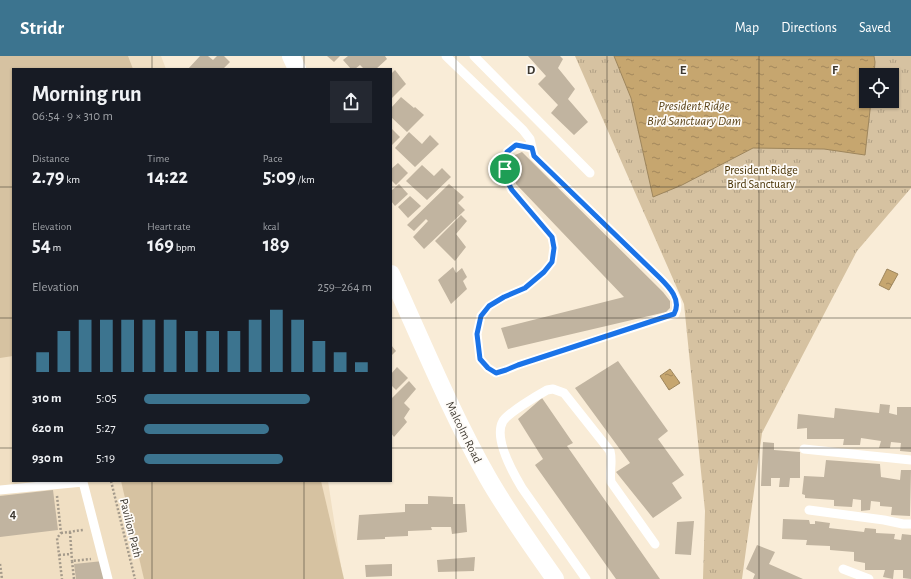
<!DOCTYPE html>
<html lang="en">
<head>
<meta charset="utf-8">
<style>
	:root { --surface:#171b24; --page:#242831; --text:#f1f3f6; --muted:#9ea1a6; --accent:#3c748f }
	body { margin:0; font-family:"Alegreya Sans",sans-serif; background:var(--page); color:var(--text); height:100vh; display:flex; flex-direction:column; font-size:15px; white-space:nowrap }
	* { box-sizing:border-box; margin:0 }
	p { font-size:13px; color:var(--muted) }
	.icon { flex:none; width:22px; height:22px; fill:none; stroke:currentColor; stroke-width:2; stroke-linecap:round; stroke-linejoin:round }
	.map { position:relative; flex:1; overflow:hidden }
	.sheet { position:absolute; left:12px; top:12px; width:380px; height:414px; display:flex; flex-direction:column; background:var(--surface); border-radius:0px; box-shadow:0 1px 3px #0004 }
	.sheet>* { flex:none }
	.fabs { position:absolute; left:859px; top:12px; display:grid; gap:8px }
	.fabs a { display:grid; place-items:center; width:40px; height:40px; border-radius:0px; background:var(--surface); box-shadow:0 1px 3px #0004; font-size:20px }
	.pin { position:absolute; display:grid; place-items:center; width:34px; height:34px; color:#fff; margin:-17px; border:2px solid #fff; border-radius:50%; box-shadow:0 1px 4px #0007 }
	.round { display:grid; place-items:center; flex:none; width:42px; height:42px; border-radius:0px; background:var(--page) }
	.headline { display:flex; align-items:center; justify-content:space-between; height:68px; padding:0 20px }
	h1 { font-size:22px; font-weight:700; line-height:30px }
	.figures { display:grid; grid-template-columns:repeat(3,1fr); gap:6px; height:68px; padding:4px 20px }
	.figures div { display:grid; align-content:center }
	.figures b { font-size:20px; font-weight:700 }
	.figures small { font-size:11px; font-weight:400 }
	.figures p { font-size:11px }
	.chart { height:112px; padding:8px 20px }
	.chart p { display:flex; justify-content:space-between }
	.chart svg { width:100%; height:72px; margin-top:4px; stroke:var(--accent); stroke-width:6 }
	ul { padding:0 20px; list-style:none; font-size:13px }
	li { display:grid; grid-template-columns:64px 48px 1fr; align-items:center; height:30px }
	li i { height:10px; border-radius:5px; background:var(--accent) }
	header { display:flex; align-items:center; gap:24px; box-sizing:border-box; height:56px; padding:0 20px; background:var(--accent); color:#fff }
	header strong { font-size:19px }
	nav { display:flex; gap:22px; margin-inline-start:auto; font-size:14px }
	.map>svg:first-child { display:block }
	.built { fill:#f0dfc3 }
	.green { fill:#d6c2a1 }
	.park { fill:url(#park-tufts); fill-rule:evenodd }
	.water { fill:url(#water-ripples); stroke:#9e865d }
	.building { fill:#c1b4a0 }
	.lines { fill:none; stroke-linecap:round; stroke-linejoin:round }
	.path { stroke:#a49a8b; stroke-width:2.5; stroke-dasharray:2 2; stroke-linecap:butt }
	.service { stroke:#fff; stroke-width:9 }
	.minor { stroke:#fff; stroke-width:18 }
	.route-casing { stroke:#fff; stroke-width:8 }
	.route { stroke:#1a73e8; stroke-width:5 }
	.grid { fill:none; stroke:#3f3a32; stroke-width:1; stroke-opacity:0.55 }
	.labels { text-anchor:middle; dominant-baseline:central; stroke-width:3.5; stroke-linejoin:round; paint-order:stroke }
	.park-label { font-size:12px; fill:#473102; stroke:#fefbf7 }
	.street-label { font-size:12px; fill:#3f3a32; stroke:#fefbf7 }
	.water-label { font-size:13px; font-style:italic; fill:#5d461c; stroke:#fefbf7 }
	.grid-label { font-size:13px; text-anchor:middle; font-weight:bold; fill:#3f3a32; stroke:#fefbf7; stroke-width:3.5; stroke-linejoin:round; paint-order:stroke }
</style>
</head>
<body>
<header>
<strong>Stridr</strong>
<nav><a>Map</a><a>Directions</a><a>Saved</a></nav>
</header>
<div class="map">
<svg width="911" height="523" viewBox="0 0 911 523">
	<defs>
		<pattern id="park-tufts" width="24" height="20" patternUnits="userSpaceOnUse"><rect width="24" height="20" fill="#d6c2a1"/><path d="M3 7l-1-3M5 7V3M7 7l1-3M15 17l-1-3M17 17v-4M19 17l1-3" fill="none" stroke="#af9f84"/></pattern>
		<pattern id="water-ripples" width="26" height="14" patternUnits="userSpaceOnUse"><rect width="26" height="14" fill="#c6a66f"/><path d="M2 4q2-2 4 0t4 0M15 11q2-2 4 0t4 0" fill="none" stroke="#a2885c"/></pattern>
	</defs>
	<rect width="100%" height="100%" fill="#f9ecd7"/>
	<path class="built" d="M0,0H161L166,13H13V425H328L343,523H0Z"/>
	<g class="green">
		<path d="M0,0H128L133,13H13V300L0,302Z"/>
		<path d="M121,425H321L344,523H144Z"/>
	</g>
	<path class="park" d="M575,0H911V132L857,195L762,377L742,523H703L705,455L684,248ZM866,19H892V45H866Z"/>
	<g class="water">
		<path d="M614,0H874L875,6L874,19H866V45H871L865,99L824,93L753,92L682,129L653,141L631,42Z"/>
		<path d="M887,213L898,218L889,234L879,229Z"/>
		<path d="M670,313L680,327L669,334L660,320Z"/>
	</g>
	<g class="building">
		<path d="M200,0H208L213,4L217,0H224L230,6L223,13H188Z"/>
		<path d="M327,0H340L334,6Z"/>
		<path d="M348,0H385L387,3L376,13H364L360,9L355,13H351L343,4Z"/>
		<path d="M528,0H560L563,3L558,12L575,33L568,43L588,66L574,79L551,57L558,49L538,28L546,20Z"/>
		<path d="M395,14L406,28L391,43V18Z"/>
		<path d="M401,41L414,52L415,51L424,59L407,76L391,61V52Z"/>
		<path d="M391,72L400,81L391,90Z"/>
		<path d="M409,76L422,88L430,79L439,88L415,111L395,92Z"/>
		<path d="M522,96L663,236L670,245V252L666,256L508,293L501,272L624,241L516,128L514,107L515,99Z"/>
		<path d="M398,107L408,117L396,129L391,124V113Z"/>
		<path d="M422,109L434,120L442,112L451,121L427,144L406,125Z"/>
		<path d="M399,128L408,138L395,150L391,145V135Z"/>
		<path d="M449,128L464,141L458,147L465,154L424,193L413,181L428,165L426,163L414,175L407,169Z"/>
		<path d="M410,140L421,150L408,162L398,151Z"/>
		<path d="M461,159L467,165L456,178L466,191L455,205L435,185Z"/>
		<path d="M453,211L456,217L462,212L467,221L463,225L467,233L451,248L438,224Z"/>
		<path d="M391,289L396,295L391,300Z"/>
		<path d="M618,305L668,375L658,383L684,419L672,427L682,442L653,462L616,416L630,407L575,332Z"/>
		<path d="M397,311L408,322L396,334L391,329V318Z"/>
		<path d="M409,325L416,333L404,347L410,353L404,362L407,366L394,381L391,377V343Z"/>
		<path d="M542,342L573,387L567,390L660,523H616L535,409L543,403L518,363Z"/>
		<path d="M880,348L890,349L889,357L897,359V351H911V396L900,395L901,387L891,386L890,392H879L881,385L861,382L860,389H843L844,383H807V372L797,373L798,358L834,362L835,352L879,357Z"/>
		<path d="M763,386L774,387V394L800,396V422H790L789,431H779L780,422H771V430H761Z"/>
		<path d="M826,404L880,408L881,421L900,424L901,414H911L910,460L891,459L892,451L880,450V446L871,445L870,454L861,455V444L853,443L852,451L834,450V444L805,442V439L802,438L804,420L824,421Z"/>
		<path d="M53,434L58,474L0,481V440Z"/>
		<path d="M428,440L453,441V448H465L467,476L452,478L451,471H431L432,474L408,475V480L385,481V483L357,484L359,459L405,456V448H428Z"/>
		<path d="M783,463L809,464L810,468H815V465L830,467L829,472L864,476L865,472L876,473V477L895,478L894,483L901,484L902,478L911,479V523L903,522V514H894L893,523L883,521L885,514H865V507L854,505V496L830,494V490L806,489L807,484L782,483Z"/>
		<path d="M694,465L691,499L675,498L677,466Z"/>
		<path d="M757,489L775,496L769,508L803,523H753L755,518L746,513Z"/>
		<path d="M475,501L474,515L438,516L437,504Z"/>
		<path d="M103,505L105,523H76L74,508Z"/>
		<path d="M392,508V520L366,521L365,509Z"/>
	</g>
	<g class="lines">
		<g class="path">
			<path d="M111,425L135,523"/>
			<path d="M57,440L61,477L57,482L62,523"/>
			<path d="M70,476L72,505"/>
			<path d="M61,477L83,474"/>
			<path d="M59,499L71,498"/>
			<path d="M0,508L2,523"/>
			<path d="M74,523L72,505L91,503"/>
		</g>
		<g class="service">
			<path d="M446,0L523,74L530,83L534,100L660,222C669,231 682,244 675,258L518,309L506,314L496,317L488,312L480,303L477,278L481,260L489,250L504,241L525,232L544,216L552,206L554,191L552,181L512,134L507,125L505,113L507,96L516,89L532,92"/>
			<path d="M474,0L590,117"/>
			<path d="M804,393L911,404"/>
			<path d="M0,434L83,426L108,523"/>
			<path d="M809,454L884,464L903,468H911"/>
			<path d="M843,513L869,523"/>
			<path d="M586,523L522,432C513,417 493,382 503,365C508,357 538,339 547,334L553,333L564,337L610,395C613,406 609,415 611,426L655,488"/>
		</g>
		<g class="minor">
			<path d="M291,0L297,13"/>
			<path d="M391,218C422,286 451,357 488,422C508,457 532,490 555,523"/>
		</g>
	</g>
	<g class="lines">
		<defs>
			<path id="route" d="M516,89L532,92L534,100L660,222C669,231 682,244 674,258L518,309L506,314L496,317L488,312L480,303L477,278L481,260L489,250L504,241L525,232L544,216L552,206L554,192L552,181L512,134L507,125L505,113L507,96Z"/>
		</defs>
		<use href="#route" class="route-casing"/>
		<use href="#route" class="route"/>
	</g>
	<path class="grid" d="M152,0V13M304,0V13M456,0V523M607,0V523M759,0V523M0,131H13M391,131H911M0,262H13M391,262H911M0,392H13M391,392H911M152,425V523M304,425V523"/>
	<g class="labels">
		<g class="park-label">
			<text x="761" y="114">President Ridge<tspan x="761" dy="14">Bird Sanctuary</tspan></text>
		</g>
		<g class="street-label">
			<text transform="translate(464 376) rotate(64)">Malcolm Road</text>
			<text transform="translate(131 472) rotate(76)">Pavilion Path</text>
		</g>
		<g class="water-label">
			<text x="694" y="50">President Ridge<tspan x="694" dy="15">Bird Sanctuary Dam</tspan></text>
		</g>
	</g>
	<g class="grid-label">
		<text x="531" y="18">D</text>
		<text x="683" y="18">E</text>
		<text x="835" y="18">F</text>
		<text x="13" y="462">4</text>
	</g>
</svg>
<div class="fabs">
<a><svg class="icon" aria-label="locate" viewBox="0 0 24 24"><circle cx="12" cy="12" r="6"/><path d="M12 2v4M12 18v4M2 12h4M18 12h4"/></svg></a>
</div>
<div class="pin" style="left:505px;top:113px;background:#1e9e55"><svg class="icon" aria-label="arrive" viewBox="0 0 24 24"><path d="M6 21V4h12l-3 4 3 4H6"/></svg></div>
<section class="sheet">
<div class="headline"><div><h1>Morning run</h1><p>06:54 · 9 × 310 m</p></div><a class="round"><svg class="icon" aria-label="share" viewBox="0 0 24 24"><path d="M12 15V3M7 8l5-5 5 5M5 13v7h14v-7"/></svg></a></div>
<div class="figures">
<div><p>Distance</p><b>2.79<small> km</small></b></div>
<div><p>Time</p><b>14:22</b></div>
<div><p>Pace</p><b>5:09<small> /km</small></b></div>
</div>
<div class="figures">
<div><p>Elevation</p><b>54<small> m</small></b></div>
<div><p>Heart rate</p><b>169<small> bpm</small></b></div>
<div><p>kcal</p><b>189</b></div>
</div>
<div class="chart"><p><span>Elevation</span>259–264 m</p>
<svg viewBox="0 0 160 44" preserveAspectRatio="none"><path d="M5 44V32M15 44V19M25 44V12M35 44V12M45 44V12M55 44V12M65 44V12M75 44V19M85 44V19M95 44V19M105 44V12M115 44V6M125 44V12M135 44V25M145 44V32M155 44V38"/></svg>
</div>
<ul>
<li><b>310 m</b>5:05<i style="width:73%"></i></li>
<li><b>620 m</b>5:27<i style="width:55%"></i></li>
<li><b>930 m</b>5:19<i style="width:61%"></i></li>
</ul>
</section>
</div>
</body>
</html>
